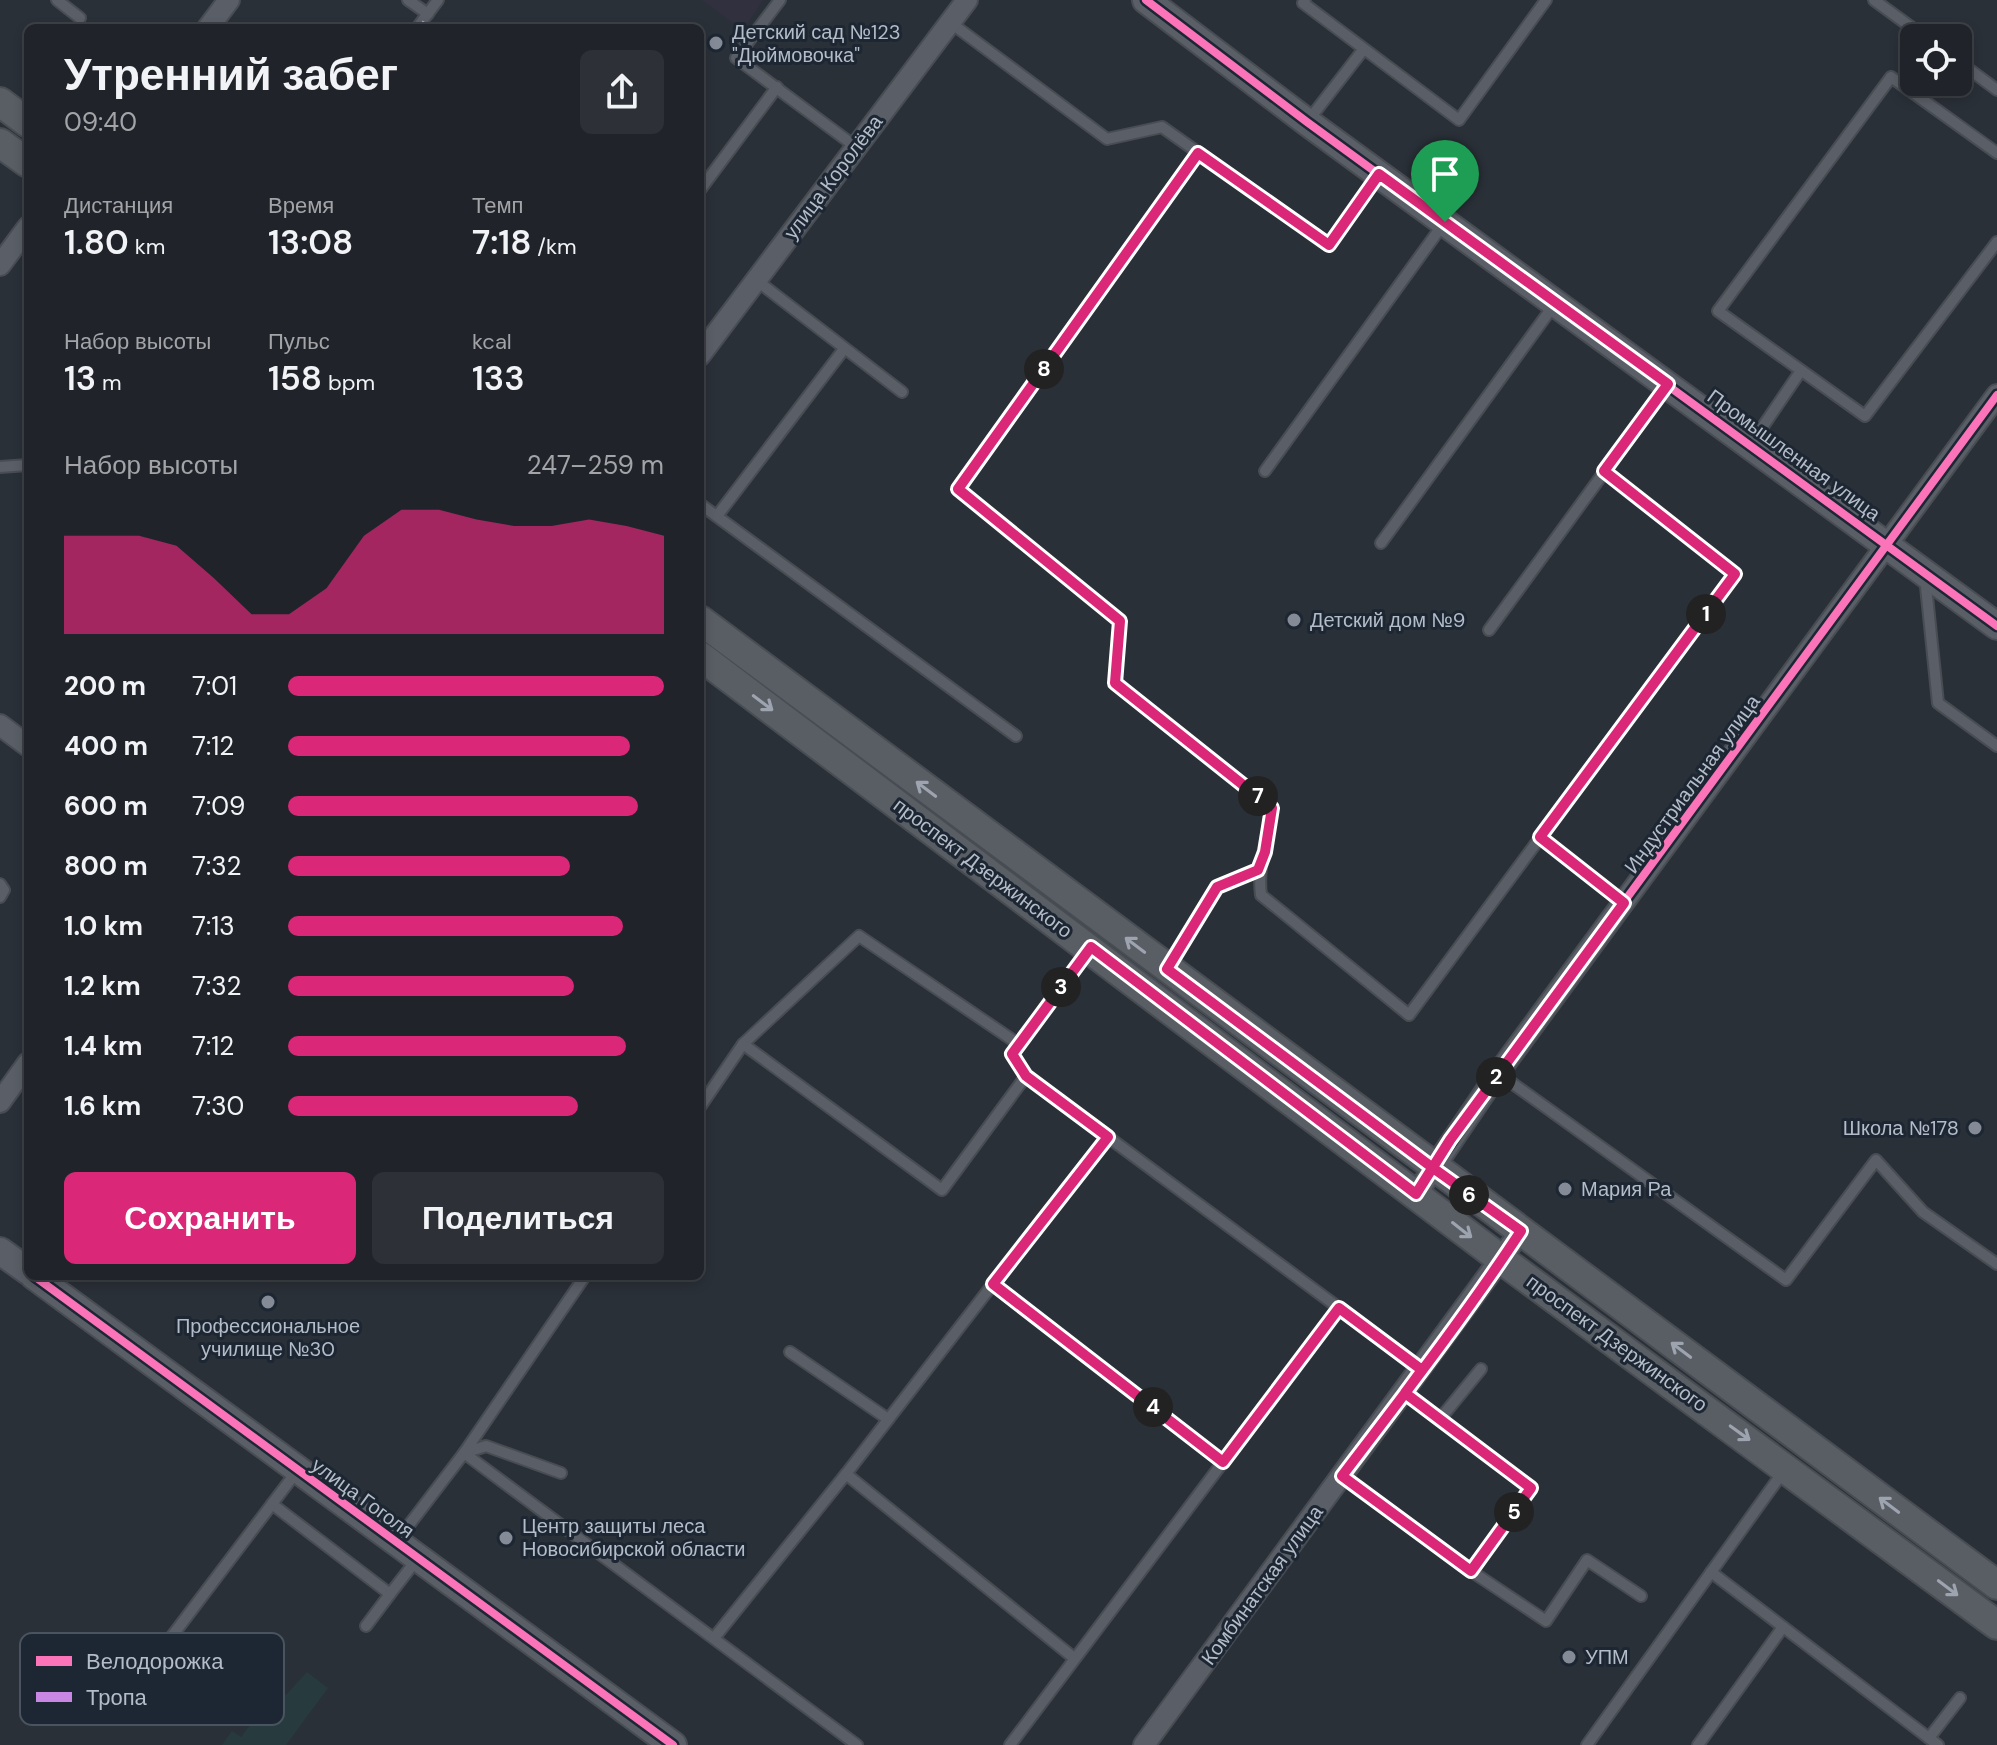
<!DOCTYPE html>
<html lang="ru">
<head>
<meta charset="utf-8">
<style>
	:root { --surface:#20242a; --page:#2d3036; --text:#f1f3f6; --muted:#a2a4a8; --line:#3d4147; --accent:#db2777 }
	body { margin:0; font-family:"DM Sans",sans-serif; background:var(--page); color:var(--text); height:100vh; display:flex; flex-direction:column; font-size:30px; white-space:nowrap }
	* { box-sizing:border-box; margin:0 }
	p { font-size:26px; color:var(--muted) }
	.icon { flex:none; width:44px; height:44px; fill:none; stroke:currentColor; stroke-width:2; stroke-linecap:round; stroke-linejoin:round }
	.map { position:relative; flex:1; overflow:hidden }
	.panel { position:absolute; left:24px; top:24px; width:680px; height:1256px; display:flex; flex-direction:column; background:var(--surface); border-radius:12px; box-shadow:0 4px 12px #0003,0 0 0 2px var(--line) }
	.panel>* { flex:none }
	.controls { position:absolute; left:1900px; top:24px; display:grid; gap:16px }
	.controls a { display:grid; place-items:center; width:72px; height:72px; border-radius:12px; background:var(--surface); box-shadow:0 4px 12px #0003,0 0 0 2px var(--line); font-size:40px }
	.pin { position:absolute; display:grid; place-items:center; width:68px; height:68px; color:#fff; margin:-82px -34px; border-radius:50% 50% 50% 0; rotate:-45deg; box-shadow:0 0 8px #0007 }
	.pin .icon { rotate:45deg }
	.km { position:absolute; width:40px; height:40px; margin:-20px; border-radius:50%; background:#222; color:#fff; font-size:22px; line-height:40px; text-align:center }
	.round { display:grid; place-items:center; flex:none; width:84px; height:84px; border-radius:12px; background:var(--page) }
	.head { display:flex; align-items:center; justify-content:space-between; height:136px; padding:0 40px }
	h1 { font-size:44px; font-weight:600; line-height:60px }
	.metrics { display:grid; grid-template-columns:repeat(3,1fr); gap:12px; height:136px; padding:8px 40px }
	.metrics div { display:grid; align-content:center }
	.metrics b { font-size:34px; font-weight:600 }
	.metrics small { font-size:22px; font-weight:400 }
	.metrics p { font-size:22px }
	.chart { height:224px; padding:16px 40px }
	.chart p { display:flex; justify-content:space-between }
	.chart svg { width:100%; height:144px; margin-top:8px; fill:var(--accent); opacity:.7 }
	.primary-button { display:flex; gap:16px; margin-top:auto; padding:16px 40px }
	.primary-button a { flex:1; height:92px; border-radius:12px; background:var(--accent); color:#fff; font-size:32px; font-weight:600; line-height:92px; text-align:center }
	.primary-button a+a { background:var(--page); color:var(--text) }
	ul { padding:0 40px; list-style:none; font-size:26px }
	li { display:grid; grid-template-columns:128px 96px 1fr; align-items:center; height:60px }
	li i { height:20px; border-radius:10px; background:var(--accent) }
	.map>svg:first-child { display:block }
	.medical { fill:#31303e }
	.green { fill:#273a3e }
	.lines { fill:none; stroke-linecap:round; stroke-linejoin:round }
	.service-casing { stroke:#484c53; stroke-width:14 }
	.minor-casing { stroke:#484c53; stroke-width:24 }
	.tertiary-casing { stroke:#484c53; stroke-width:30 }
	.secondary-casing { stroke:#484c53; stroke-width:32 }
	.service { stroke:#5a5e66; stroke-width:10 }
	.minor { stroke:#5a5e66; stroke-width:20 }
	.tertiary { stroke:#5a5e66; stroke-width:26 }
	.secondary { stroke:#595d64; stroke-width:28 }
	.quiet { stroke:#c787e3; stroke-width:6; stroke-dasharray:12 6; stroke-linecap:butt }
	.cycleway-casing { stroke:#1d2633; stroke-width:13 }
	.cycleway { stroke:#fb73b8; stroke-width:8 }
	.oneway { stroke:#9da4b0 }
	.route-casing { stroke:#fff; stroke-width:16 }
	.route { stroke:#db2777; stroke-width:10 }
	.poi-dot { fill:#848b96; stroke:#1d2633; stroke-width:3 }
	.labels { text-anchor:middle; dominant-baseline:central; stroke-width:6; stroke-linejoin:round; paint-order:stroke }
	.poi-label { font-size:20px; fill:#b4bcc9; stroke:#1d2633; text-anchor:start }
	.street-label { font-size:20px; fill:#b4bcc9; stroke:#1d2633 }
	.key { fill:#1d2633; stroke:#4a5360; stroke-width:2 }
	.key-label { font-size:22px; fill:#b4bcc9 }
</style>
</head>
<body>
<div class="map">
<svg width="1997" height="1745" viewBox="0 0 1997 1745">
	<rect width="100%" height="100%" fill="#2a3038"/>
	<path class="medical" d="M702,0H763L743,30Z"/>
	<path class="green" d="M307,1672L328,1688L286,1745H222L232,1731L241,1737L265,1705L271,1708L282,1692L286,1695Z"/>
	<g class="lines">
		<defs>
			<g id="service">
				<path d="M57,0L80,18"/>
				<path d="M408,0L428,14"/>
				<path d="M780,0L736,58L856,147"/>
				<path d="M1305,0L1303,3L1459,120L1546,0"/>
				<path d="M1874,0L1926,38"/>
				<path d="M951,23L1107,139L1162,127L1329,245L1378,176"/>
				<path d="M417,28L438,0"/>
				<path d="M1958,61L1997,90"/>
				<path d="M1308,121L1363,50"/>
				<path d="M1198,153L958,489L1120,621L1115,683L1272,808C1268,838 1257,865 1261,895L1409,1015L1735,574L1604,471"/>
				<path d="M1997,153L1891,77L1718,311L1865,416L1997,242"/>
				<path d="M700,190L777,87"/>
				<path d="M756,280L902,392"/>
				<path d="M1751,444L1800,372"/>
				<path d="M0,467L28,465"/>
				<path d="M1265,471L1444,223"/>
				<path d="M700,504L1016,736"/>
				<path d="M717,516L844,349"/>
				<path d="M1381,543L1554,305"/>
				<path d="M1925,577L1938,703L1997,746"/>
				<path d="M1489,630L1667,386"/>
				<path d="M1540,837L1624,903"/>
				<path d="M0,884L4,890L0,897"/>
				<path d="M1087,952L1012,1054L1026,1076L1108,1137"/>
				<path d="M1168,967L1217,887L1258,870"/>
				<path d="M743,1044L859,936L1020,1045"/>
				<path d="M1498,1073L1786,1280L1876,1160L1923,1212L1997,1264"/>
				<path d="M700,1107L743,1044L942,1190L1026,1076"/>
				<path d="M993,1284L1108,1137L1339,1308"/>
				<path d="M790,1352L888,1419"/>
				<path d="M1440,1419L1481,1369"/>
				<path d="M561,1473L486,1446L464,1453L585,1276"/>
				<path d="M846,1474L993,1284L1223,1462"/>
				<path d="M1342,1476L1471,1571L1531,1488L1405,1393"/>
				<path d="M272,1504L390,1594L366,1626"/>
				<path d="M396,1542L464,1453L857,1745"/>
				<path d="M1471,1571L1546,1621L1587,1560L1641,1596"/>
				<path d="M1711,1572L1938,1745"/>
				<path d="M390,1594L418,1558"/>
				<path d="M714,1638L846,1474L1074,1658"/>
				<path d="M163,1648L297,1471"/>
				<path d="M1929,1738L1960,1698"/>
				<path d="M1010,1745L1339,1308L1421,1370"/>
				<path d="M1587,1745L1783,1472"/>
				<path d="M1698,1745L1783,1627"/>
			</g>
			<g id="minor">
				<path d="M208,28L229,0"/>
				<path d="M0,265L28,227"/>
				<path d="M700,355L967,0"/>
				<path d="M0,725L28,746"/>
				<path d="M0,1102L28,1063"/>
				<path d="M1416,1194L1498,1073L1997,395"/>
				<path d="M1144,1745L1521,1231"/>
			</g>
			<g id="tertiary">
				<path d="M1146,0L1307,122L1997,626"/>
				<path d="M0,1251L28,1271"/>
				<path d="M34,1276L673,1745"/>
			</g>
			<g id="secondary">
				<path d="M0,102L28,123"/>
				<path d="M0,143L28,163"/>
				<path d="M700,620L1997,1585"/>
				<path d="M700,656L1502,1260L1997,1625"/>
			</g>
		</defs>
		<use href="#service" class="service-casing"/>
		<use href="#minor" class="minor-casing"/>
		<use href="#tertiary" class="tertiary-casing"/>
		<use href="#secondary" class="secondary-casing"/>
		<use href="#service" class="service"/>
		<use href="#minor" class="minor"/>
		<use href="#tertiary" class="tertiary"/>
		<use href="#secondary" class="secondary"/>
		<path class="quiet" d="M421,23L428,28"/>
		<defs>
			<g id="cycleway">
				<path d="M1146,0L1307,122L1997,626"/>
				<path d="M1416,1194L1498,1073L1997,395"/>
				<path d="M34,1276L673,1745"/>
			</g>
		</defs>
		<use href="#cycleway" class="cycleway-casing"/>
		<use href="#cycleway" class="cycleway"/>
	</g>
	<defs><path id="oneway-shaft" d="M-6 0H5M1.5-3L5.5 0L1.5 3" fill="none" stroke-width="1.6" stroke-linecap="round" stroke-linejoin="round" transform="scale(2)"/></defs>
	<g class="oneway">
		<use href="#oneway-shaft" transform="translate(763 703) rotate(37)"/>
		<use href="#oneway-shaft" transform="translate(926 789) rotate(-143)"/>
		<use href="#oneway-shaft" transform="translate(1135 945) rotate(-143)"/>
		<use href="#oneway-shaft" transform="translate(1462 1230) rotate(38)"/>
		<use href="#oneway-shaft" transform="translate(1681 1350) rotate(-143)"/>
		<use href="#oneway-shaft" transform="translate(1740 1433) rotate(36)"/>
		<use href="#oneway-shaft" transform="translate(1889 1505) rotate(-143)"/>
		<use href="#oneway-shaft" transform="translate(1948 1588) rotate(37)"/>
	</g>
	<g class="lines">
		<defs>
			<path id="route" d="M1445,222L1668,384L1604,471L1735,574L1540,837L1624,903L1450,1140L1416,1194L1091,947L1012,1054L1026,1076L1108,1137L993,1284L1223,1462L1339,1308L1422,1370L1405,1393L1531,1488L1471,1571L1342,1476C1403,1396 1465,1316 1521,1231L1433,1168L1167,969L1217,887L1258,870L1265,852L1272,808L1115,683L1120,621L958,489L1198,153L1329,245L1379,174L1445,222"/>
		</defs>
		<use href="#route" class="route-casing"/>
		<use href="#route" class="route"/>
	</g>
	<g class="poi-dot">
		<circle cx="716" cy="43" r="8"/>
		<circle cx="1294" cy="620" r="8"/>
		<circle cx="1975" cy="1128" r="8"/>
		<circle cx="1565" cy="1189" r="8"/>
		<circle cx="268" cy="1302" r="8"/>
		<circle cx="506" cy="1538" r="8"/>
		<circle cx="1569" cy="1657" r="8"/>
	</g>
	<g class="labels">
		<g class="poi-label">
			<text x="732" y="32">Детский сад №123<tspan x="732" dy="23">"Дюймовочка"</tspan></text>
			<text x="1310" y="620">Детский дом №9</text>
			<text x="1959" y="1128" text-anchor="end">Школа №178</text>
			<text x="1581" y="1189">Мария Ра</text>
			<text x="268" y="1326" text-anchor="middle">Профессиональное<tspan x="268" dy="23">училище №30</tspan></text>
			<text x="522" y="1526">Центр защиты леса<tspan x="522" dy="23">Новосибирской области</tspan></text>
			<text x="1585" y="1657">УПМ</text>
		</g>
		<g class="street-label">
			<text transform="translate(833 177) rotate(-53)">улица Королёва</text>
			<text transform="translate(1794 455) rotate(36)">Промышленная улица</text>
			<text transform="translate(1692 784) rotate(-54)">Индустриальная улица</text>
			<text transform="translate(983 868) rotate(37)">проспект Дзержинского</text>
			<text transform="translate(1617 1343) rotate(36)">проспект Дзержинского</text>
			<text transform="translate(363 1498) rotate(36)">улица Гоголя</text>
			<text transform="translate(1262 1585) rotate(-54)">Комбинатская улица</text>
		</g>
	</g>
	<rect x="20" y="1633" width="264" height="92" rx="12" class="key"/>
	<rect x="36" y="1656" width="36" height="10" fill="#fb73b8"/>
	<rect x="36" y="1692" width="36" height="10" fill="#c787e3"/>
	<g class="key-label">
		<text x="86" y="1669">Велодорожка</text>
		<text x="86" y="1705">Тропа</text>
	</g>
</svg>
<div class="controls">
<a><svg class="icon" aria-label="locate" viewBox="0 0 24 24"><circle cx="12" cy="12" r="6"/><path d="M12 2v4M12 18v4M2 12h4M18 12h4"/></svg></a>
</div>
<div class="pin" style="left:1445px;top:222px;background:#1e9e55"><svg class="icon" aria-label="arrive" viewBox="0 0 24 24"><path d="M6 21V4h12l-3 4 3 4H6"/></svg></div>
<b class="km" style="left:1706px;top:614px">1</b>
<b class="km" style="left:1496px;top:1077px">2</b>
<b class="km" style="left:1061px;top:987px">3</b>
<b class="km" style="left:1153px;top:1407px">4</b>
<b class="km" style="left:1514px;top:1512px">5</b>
<b class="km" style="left:1469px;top:1195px">6</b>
<b class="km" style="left:1258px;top:796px">7</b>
<b class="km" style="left:1044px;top:369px">8</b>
<section class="panel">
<div class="head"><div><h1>Утренний забег</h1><p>09:40</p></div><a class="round"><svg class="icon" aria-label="share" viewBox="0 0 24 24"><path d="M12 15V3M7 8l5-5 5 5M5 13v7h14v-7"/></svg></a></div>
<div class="metrics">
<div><p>Дистанция</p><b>1.80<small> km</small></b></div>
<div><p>Время</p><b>13:08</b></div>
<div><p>Темп</p><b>7:18<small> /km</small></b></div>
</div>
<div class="metrics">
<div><p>Набор высоты</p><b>13<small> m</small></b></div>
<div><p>Пульс</p><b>158<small> bpm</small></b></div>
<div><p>kcal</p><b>133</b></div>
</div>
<div class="chart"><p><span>Набор высоты</span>247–259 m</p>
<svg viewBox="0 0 160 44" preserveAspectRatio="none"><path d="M0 44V14L10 14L20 14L30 17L40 27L50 38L60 38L70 30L80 14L90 6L100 6L110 9L120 11L130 11L140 9L150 11L160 14V44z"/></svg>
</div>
<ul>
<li><b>200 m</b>7:01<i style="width:100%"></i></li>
<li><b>400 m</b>7:12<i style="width:91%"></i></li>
<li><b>600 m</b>7:09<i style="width:93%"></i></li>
<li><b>800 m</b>7:32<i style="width:75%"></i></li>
<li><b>1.0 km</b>7:13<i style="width:89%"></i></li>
<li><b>1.2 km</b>7:32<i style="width:76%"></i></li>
<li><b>1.4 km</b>7:12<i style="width:90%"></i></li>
<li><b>1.6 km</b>7:30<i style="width:77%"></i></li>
</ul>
<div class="primary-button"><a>Сохранить</a><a>Поделиться</a></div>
</section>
</div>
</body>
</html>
